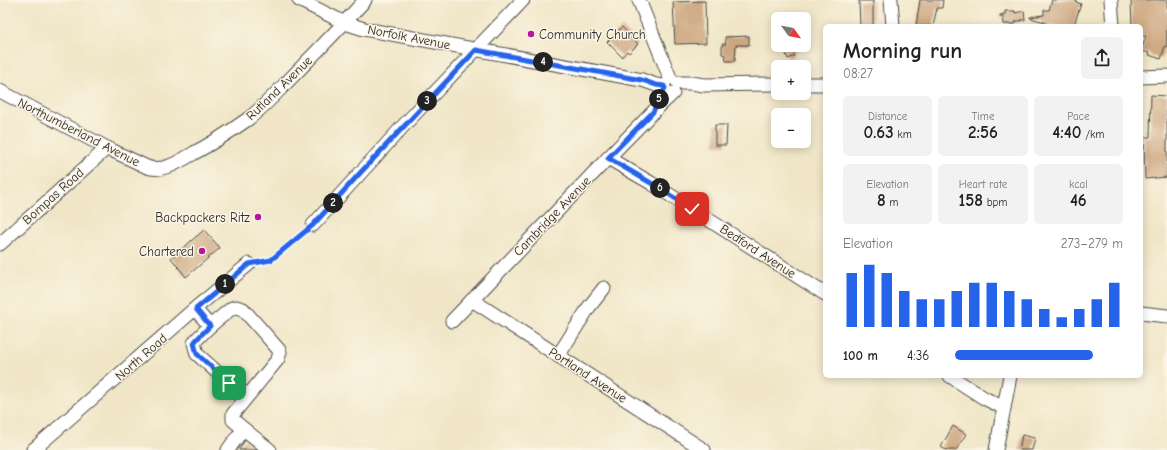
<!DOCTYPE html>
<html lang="en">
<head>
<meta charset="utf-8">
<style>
	:root { --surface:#fff; --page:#f2f2f2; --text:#222; --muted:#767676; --accent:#2563eb }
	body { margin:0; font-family:"Comic Neue",sans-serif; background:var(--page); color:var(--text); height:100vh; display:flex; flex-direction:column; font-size:15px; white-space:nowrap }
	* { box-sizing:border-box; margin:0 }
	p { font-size:13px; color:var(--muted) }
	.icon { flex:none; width:22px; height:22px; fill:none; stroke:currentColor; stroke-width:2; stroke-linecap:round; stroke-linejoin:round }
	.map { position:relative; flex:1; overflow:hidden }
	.details { position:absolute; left:823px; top:24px; width:320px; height:354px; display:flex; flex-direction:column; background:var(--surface); border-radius:6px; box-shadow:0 2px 10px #0003 }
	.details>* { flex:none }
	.needle { width:26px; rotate:123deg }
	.buttons { position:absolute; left:771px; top:12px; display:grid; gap:8px }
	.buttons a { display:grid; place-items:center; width:40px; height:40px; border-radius:6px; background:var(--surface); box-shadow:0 2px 10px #0003; font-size:20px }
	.pin { position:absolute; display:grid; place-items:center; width:34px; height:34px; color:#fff; margin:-17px; border-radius:8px; box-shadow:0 2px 6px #0006 }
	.km { position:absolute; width:20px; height:20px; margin:-10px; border-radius:50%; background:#222; color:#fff; font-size:11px; line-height:20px; text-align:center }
	.round { display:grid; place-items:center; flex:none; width:42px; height:42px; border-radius:6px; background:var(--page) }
	.summary { display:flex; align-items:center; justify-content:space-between; height:68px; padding:0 20px }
	h1 { font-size:22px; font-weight:700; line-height:30px }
	.stats { display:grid; grid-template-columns:repeat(3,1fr); gap:6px; height:68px; padding:4px 20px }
	.stats div { display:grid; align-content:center; border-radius:6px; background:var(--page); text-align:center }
	.stats b { font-size:17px; font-weight:700 }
	.stats small { font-size:11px; font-weight:400 }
	.stats p { font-size:11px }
	.chart { height:112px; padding:8px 20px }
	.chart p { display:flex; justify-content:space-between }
	.chart svg { width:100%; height:72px; margin-top:4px; stroke:var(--accent); stroke-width:6 }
	ul { padding:0 20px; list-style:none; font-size:13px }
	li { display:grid; grid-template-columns:64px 48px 1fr; align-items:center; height:30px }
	li i { height:10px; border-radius:5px; background:var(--accent) }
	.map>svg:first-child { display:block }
	.building { fill:#cda781 }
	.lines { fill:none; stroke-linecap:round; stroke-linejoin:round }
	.minor-casing { stroke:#494742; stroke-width:15 }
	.path { stroke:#494742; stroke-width:1.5; stroke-dasharray:1 3; stroke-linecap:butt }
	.minor { stroke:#fff; stroke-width:13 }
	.route-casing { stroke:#fff; stroke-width:8 }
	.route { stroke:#2563eb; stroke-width:5 }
	.poi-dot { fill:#b5179e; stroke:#fcf5e5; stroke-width:1.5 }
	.labels { text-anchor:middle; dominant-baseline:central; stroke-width:3; stroke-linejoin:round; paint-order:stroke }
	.poi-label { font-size:13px; fill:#2b2b2b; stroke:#fcf5e5; text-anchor:end }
	.street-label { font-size:13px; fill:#2b2b2b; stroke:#fcf5e5 }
</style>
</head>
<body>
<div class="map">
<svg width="1167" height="450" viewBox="0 0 1167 450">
	<rect width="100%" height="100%" fill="#fcf5e5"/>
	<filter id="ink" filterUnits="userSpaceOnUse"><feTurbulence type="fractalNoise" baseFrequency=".025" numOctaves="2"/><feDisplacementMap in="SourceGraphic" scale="8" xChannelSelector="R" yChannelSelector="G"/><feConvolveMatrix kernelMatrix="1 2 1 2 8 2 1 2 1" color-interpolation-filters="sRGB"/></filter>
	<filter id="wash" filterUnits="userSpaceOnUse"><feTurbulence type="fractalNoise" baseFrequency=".012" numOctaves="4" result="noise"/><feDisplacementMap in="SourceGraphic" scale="16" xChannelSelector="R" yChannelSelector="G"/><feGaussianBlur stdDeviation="0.9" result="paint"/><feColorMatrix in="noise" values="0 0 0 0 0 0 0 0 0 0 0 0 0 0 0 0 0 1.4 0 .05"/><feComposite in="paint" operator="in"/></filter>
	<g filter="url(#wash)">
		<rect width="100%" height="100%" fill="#f0e6c7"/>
		<g id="blocks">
			<g class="building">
				<path d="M920,0H943L942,8H937L933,26H916Z"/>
				<path d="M1052,0H1076V2L1081,4L1075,22V26H1046L1045,22L1030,18V17L1044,15V10H1049Z"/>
				<path d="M1131,0H1167V47L1165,46L1161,59L1149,55L1150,53L1141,51L1146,36H1141V26H1132Z"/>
				<path d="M705,1L706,43L675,44L673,2Z"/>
				<path d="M859,1H873V26H860Z"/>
				<path d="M1005,11H1015V13L1024,11L1025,20H1021V21H1016L1015,24H1004L1003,17H1000V15L1005,14Z"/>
				<path d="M622,27L638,44L629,53L627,51L622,57L607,42Z"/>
				<path d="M749,36V45H736L735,61H726L725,55L722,54V44H726L725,37Z"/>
				<path d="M782,45H810L793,53L795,56L788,59Z"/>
				<path d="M1151,95L1167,96V177L1145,179L1144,137H1150Z"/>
				<path d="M715,125H727L726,145H715Z"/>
				<path d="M204,230L220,248L186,277L171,258Z"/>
				<path d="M953,426L966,434L956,450H946L941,447Z"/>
				<path d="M1022,435L1035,438L1032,450H1019Z"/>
				<path d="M245,440L257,450H239Z"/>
			</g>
		</g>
	</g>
	<g filter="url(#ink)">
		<use href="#blocks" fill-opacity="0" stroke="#494742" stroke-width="1"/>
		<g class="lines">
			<defs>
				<g id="minor">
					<path d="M299,0L345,23L364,29L642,80L656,85L664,86"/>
					<path d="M639,0L670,78"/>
					<path d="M891,0L893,26"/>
					<path d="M1111,0L1113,26"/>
					<path d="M1141,77L1167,76"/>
					<path d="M678,83H692L703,85L778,84"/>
					<path d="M804,84H825"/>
					<path d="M0,91L107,148L147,167C163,173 180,161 194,153C213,143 231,131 248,119C265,106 279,90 294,75C318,50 342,26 365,0"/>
					<path d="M608,158L651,183L825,294"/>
					<path d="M313,225L405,124L523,0"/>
					<path d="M0,244L107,148"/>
					<path d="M472,300L704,450"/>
					<path d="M195,309L210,326L232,308L236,307L243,309L279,350L280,352L278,359L233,414V420L245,430"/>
					<path d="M1141,313L1167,316"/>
					<path d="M452,321L608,158L653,112L673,93"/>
					<path d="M210,326L197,339L194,343L197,354L229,383L248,395"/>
					<path d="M558,356L589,307L604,288"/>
					<path d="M950,376L984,398L1004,408"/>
					<path d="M33,450L198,306L249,264"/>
					<path d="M228,450L237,437L245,430L270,450"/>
					<path d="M996,450L1010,376"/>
				</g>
			</defs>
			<use href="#minor" class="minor-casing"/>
			<path class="path" d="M260,262L271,260L305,232"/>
			<use href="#minor" class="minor"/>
		</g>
	</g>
	<g class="lines" filter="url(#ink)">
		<defs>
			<path id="route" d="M229,383L197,354L194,343L197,339L210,326L196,309L249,264L271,260L313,225L361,172L476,50L642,80L656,85L664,86L665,88L653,112L608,158L651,183L692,209"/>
		</defs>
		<use href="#route" class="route-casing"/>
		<use href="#route" class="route"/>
	</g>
	<g class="poi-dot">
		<circle cx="531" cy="34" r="4"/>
		<circle cx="258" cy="217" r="4"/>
		<circle cx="202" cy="251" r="4"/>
	</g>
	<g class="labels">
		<g class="poi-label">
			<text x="539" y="34" text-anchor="start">Community Church</text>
			<text x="250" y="217">Backpackers Ritz</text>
			<text x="194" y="251">Chartered</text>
		</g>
		<g class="street-label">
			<text transform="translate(409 37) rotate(11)">Norfolk Avenue</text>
			<text transform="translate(279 88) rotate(-44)">Rutland Avenue</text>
			<text transform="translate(79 132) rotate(27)">Northumberland Avenue</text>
			<text transform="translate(53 196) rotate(-42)">Bompas Road</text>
			<text transform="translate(552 216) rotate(-46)">Cambridge Avenue</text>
			<text transform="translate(758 251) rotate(33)">Bedford Avenue</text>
			<text transform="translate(141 357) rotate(-41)">North Road</text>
			<text transform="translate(588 375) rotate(33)">Portland Avenue</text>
		</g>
	</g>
</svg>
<div class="buttons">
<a><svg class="needle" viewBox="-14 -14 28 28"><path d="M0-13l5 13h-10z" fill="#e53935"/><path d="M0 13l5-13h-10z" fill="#767676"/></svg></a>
<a>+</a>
<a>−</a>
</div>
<div class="pin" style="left:229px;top:383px;background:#1e9e55"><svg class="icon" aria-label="arrive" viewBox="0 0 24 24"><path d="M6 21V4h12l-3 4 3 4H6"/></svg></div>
<div class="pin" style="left:692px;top:209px;background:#d93025"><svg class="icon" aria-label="check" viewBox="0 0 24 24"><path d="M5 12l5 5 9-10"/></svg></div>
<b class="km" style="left:225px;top:284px">1</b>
<b class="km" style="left:333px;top:203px">2</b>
<b class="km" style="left:427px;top:101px">3</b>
<b class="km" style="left:543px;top:62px">4</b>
<b class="km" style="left:659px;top:99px">5</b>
<b class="km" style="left:660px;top:188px">6</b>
<section class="details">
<div class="summary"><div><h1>Morning run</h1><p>08:27</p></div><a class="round"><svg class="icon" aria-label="share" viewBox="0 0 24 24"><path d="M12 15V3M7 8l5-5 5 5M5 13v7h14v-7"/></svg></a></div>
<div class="stats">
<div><p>Distance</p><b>0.63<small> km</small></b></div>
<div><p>Time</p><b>2:56</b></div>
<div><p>Pace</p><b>4:40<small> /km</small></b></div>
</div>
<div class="stats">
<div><p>Elevation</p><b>8<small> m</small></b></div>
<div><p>Heart rate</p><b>158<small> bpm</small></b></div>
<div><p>kcal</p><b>46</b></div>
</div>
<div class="chart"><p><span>Elevation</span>273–279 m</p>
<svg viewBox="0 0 160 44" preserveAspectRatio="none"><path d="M5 44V11M15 44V6M25 44V11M35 44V22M45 44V27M55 44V27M65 44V22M75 44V17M85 44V17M95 44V22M105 44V27M115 44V33M125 44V38M135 44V33M145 44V27M155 44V17"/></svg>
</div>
<ul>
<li><b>100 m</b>4:36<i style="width:82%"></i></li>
</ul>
</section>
</div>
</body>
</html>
